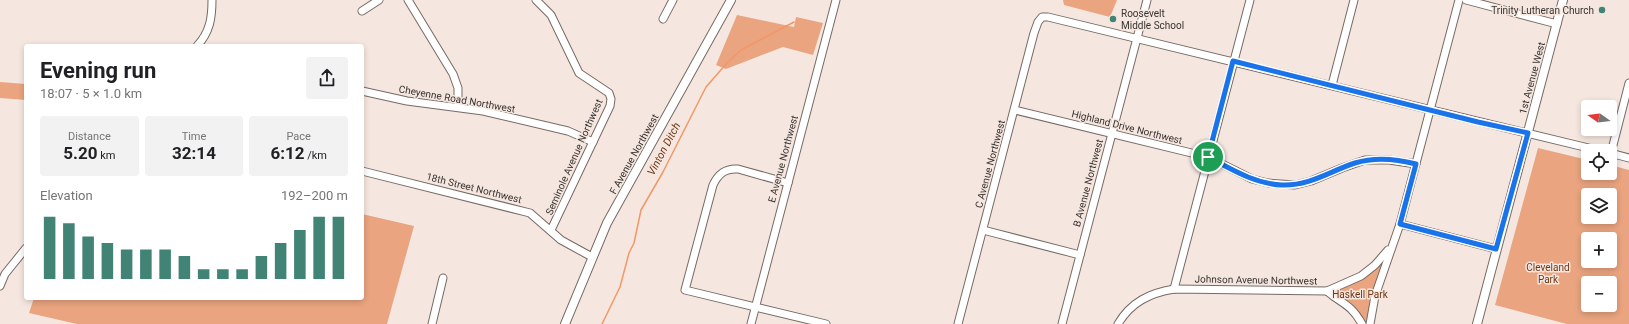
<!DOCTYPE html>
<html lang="en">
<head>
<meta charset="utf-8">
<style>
	:root { --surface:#fff; --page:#f2f2f2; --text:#202124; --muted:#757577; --accent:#418375 }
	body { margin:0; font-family:Roboto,sans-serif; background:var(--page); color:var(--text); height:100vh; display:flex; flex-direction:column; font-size:15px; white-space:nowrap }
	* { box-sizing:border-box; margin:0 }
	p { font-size:13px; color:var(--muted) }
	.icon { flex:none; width:22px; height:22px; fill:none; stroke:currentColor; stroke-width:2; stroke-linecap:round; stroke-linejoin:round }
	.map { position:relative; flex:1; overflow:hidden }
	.sheet { position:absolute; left:24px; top:44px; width:340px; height:256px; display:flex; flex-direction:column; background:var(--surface); border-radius:4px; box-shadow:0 2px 6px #0003 }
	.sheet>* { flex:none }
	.needle { width:26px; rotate:284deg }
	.fabs { position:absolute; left:1581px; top:100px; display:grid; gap:8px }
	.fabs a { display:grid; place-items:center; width:36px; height:36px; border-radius:4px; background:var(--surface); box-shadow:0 2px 6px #0003; font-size:20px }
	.pin { position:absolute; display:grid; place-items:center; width:34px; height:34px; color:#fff; margin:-17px; border:2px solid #fff; border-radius:50%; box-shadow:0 1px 4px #0007 }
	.round { display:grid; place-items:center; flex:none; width:42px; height:42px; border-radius:4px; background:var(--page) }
	.summary { display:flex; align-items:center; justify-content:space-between; height:68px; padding:0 16px }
	h1 { font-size:22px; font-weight:700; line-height:30px }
	.stats { display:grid; grid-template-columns:repeat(3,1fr); gap:6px; height:68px; padding:4px 16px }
	.stats div { display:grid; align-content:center; border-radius:4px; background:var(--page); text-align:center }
	.stats b { font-size:17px; font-weight:700 }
	.stats small { font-size:11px; font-weight:400 }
	.stats p { font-size:11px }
	.chart { height:112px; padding:8px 16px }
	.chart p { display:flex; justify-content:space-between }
	.chart svg { width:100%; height:72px; margin-top:4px; stroke:var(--accent); stroke-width:6 }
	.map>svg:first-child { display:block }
	.green { fill:#eaa47f; fill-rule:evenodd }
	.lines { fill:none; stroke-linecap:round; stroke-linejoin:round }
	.stream { stroke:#f29766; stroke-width:1.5 }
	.minor-casing { stroke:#766a64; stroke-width:9 }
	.major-casing { stroke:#766a64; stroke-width:10 }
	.minor { stroke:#fff; stroke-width:7 }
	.major { stroke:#fff; stroke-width:8 }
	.route-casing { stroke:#fff; stroke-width:8 }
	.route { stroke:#1a73e8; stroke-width:5 }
	.poi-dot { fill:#418375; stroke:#f5e7e0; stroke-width:1.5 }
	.labels { text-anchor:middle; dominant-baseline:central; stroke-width:3; stroke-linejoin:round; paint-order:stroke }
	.poi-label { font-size:10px; fill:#37322f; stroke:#f5e7e0; text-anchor:end }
	.street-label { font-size:10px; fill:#37322f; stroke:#f5e7e0 }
	.park-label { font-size:10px; fill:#6f3612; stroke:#f5e7e0 }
	.water-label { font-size:11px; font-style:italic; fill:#703612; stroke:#f5e7e0 }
</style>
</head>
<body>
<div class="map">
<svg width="1629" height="324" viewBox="0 0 1629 324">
	<rect width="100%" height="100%" fill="#f5e7e0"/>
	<g class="green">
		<path d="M1063,0H1117L1110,17L1064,5Z"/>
		<path d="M737,15L794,27L796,17L823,23L813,55L783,47L726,69L716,65Z"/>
		<path d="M0,82L26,84V100L0,98Z"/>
		<path d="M1538,148L1588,160V173H1610V165L1629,170V324H1567L1495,305ZM1588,195H1610V217H1588ZM1588,239H1610V261H1588ZM1588,283H1610V305H1588Z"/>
		<path d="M362,214L414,226L387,324H77L29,313L34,298H362Z"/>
		<path d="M1384,255L1381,277L1370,324H1363L1333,296L1332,289L1347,284Z"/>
	</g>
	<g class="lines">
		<path class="stream" d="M602,324L620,287L629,253L634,243L641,210L663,172L706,87L727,63L741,50L794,22"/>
		<defs>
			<g id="minor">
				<path d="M408,0L453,74L458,88V107"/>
				<path d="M536,0L551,15L579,73L609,93L611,99L610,106L551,230"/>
				<path d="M1466,0L1557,24"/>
				<path d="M362,11L379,0"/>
				<path d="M663,19L673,0"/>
				<path d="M197,46C210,32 212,18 212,0"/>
				<path d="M1332,85L1354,0"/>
				<path d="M362,91L407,101L483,111L568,131L593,142"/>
				<path d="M1015,110L1208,157L1252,179L1268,183L1295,185L1311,181L1342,168L1365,160H1389L1416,164"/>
				<path d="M1610,153L1629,158"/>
				<path d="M1611,153L1629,83"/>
				<path d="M362,171L530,213L561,240L592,257"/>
				<path d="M788,183L738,169C725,168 718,174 713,185L685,290L826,324"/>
				<path d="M1400,224L1496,249"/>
				<path d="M983,230L1080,255"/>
				<path d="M0,286L5,274L26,248"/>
				<path d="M1174,289L1250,0"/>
				<path d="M1327,291C1343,305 1350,303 1362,324"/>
				<path d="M432,324L443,278"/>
				<path d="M751,324L836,0"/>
				<path d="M958,324L1034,33L1038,22L1042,17H1048L1601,151"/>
				<path d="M1062,324L1147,0"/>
				<path d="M1118,324C1131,302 1150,293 1174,289L1327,291L1361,276L1375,265L1388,250"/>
				<path d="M1370,324L1375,296L1400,224L1459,0"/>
			</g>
			<g id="major">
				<path d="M565,324L607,223L731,0"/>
				<path d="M1477,324L1563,0"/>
			</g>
		</defs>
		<use href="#minor" class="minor-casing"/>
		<use href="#major" class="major-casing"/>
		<use href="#minor" class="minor"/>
		<use href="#major" class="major"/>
	</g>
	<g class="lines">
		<defs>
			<path id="route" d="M1233,61L1478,122L1528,133L1496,249L1400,224L1416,164C1397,159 1374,157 1355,163C1330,171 1310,186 1282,185C1255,184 1231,169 1208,157Z"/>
		</defs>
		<use href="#route" class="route-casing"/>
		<use href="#route" class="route"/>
	</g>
	<g class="poi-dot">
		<circle cx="1602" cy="10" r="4"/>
		<circle cx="1113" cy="19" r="4"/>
	</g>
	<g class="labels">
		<g class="poi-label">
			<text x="1594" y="10">Trinity Lutheran Church</text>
			<text x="1121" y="13" text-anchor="start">Roosevelt<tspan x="1121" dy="12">Middle School</tspan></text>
		</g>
		<g class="street-label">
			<text transform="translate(1532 78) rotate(-75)">1st Avenue West</text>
			<text transform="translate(457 99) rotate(10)">Cheyenne Road Northwest</text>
			<text transform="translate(1127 127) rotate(14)">Highland Drive Northwest</text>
			<text transform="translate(634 154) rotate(-61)">F Avenue Northwest</text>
			<text transform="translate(574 157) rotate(-66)">Seminole Avenue Northwest</text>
			<text transform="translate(783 159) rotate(-75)">E Avenue Northwest</text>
			<text transform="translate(990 164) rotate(-75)">C Avenue Northwest</text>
			<text transform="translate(1088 183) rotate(-75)">B Avenue Northwest</text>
			<text transform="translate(474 188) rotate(14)">18th Street Northwest</text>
			<text transform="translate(1256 280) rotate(1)">Johnson Avenue Northwest</text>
		</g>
		<g class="park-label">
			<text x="1548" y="267">Cleveland<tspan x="1548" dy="12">Park</tspan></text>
			<text x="1360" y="294">Haskell Park</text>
		</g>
		<g class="water-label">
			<text transform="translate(664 149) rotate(-62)">Vinton Ditch</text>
		</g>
	</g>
</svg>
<div class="fabs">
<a><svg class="needle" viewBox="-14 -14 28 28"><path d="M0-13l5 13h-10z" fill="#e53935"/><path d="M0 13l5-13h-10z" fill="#757577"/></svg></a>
<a><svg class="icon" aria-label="locate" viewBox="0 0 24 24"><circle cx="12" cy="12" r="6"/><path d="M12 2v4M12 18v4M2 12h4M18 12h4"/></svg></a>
<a><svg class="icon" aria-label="layers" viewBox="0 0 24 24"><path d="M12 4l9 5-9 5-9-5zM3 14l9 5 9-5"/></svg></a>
<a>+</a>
<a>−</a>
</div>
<div class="pin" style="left:1208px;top:157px;background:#1e9e55"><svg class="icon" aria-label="arrive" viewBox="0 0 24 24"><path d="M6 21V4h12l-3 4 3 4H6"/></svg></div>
<section class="sheet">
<div class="summary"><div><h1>Evening run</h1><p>18:07 · 5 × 1.0 km</p></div><a class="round"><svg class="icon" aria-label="share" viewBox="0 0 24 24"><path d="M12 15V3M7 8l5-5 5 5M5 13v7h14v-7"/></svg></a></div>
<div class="stats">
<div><p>Distance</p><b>5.20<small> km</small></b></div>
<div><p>Time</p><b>32:14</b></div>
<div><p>Pace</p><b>6:12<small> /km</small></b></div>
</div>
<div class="chart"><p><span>Elevation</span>192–200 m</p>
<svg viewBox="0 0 160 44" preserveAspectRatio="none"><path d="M5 44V6M15 44V10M25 44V18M35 44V22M45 44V26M55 44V26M65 44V26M75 44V30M85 44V38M95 44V38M105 44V38M115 44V30M125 44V22M135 44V14M145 44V6M155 44V6"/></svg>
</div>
</section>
</div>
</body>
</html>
